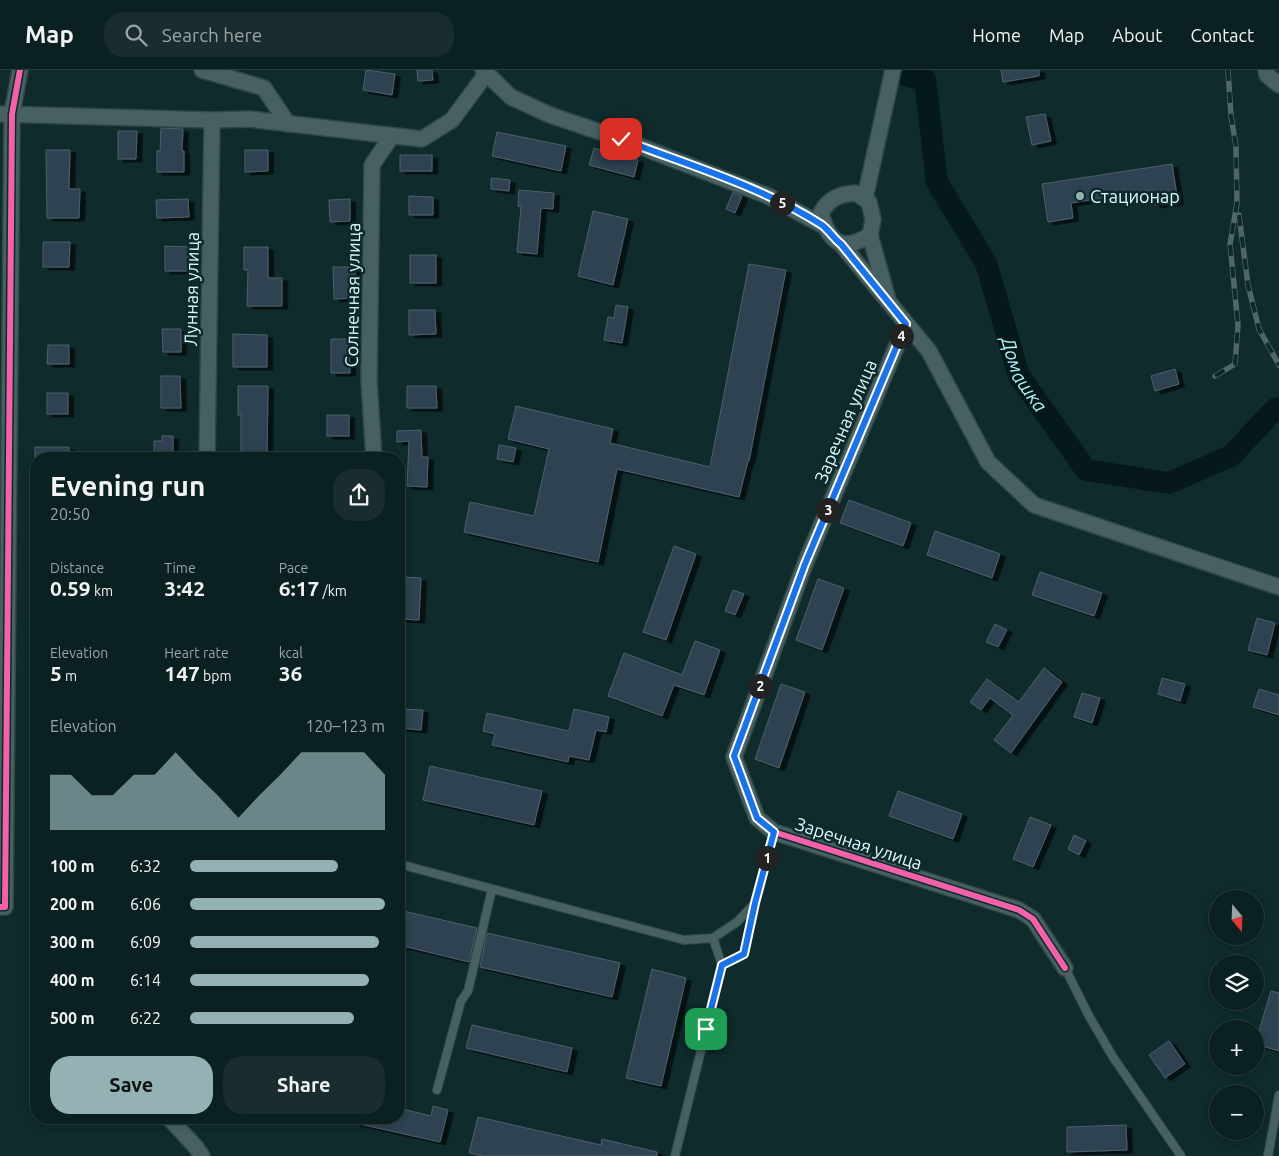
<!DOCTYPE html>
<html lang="en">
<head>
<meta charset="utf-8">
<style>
	:root { --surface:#0b2021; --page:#192d2e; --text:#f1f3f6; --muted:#9aa3a5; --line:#2b3e3f; --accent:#94b2b4 }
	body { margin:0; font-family:Ubuntu,sans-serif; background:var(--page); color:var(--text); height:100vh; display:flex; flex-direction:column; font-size:19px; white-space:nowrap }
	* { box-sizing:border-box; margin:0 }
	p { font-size:16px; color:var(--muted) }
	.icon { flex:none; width:28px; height:28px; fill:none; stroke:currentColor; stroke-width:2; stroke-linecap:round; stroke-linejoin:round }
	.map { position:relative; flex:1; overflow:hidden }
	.drawer { position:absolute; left:30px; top:382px; width:375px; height:672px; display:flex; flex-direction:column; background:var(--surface); border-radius:20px; box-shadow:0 2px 8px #0003,0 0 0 1px var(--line) }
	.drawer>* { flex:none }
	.needle { width:32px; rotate:161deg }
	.controls { position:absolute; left:1209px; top:820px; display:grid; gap:10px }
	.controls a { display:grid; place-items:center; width:55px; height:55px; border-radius:50%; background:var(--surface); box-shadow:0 2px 8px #0003,0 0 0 1px var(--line); font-size:25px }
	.pin { position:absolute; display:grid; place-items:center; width:42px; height:42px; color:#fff; margin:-21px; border-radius:10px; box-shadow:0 2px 8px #0006 }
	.km { position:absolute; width:25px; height:25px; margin:-12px; border-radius:50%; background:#222; color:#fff; font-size:14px; line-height:25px; text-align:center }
	.round { display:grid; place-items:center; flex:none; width:52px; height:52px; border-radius:20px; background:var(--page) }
	.summary { display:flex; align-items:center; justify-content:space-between; height:85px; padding:0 20px }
	h1 { font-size:28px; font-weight:600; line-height:38px }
	.figures { display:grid; grid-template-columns:repeat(3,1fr); gap:8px; height:85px; padding:5px 20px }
	.figures div { display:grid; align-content:center }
	.figures b { font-size:21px; font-weight:600 }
	.figures small { font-size:14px; font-weight:400 }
	.figures p { font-size:14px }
	.chart { height:140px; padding:10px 20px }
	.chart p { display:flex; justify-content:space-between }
	.chart svg { width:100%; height:90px; margin-top:5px; fill:var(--accent); opacity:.7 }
	.cta { display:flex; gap:10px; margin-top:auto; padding:10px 20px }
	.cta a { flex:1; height:58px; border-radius:20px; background:var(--accent); color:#111; font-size:20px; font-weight:600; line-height:58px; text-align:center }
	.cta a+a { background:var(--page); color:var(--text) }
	ul { padding:0 20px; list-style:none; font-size:16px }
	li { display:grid; grid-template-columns:80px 60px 1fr; align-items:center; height:38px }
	li i { height:12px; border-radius:6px; background:var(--accent) }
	header { display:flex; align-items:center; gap:30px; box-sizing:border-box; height:70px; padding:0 25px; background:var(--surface); border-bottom:1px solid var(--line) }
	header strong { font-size:24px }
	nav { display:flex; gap:28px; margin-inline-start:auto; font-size:18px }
	.search { width:350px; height:45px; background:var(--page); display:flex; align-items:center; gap:12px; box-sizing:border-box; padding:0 18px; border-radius:20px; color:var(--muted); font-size:19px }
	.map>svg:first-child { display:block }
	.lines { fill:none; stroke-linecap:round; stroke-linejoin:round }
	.river { stroke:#05191b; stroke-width:22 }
	.building { fill:#2e4251; stroke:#4e606b; filter:url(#shadow) }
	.service-casing { stroke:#314647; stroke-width:10 }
	.minor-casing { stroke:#314647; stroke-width:18 }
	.service { stroke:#476162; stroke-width:8 }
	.minor { stroke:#476162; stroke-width:15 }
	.rail-casing { stroke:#506668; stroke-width:5.5 }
	.rail { stroke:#0e292b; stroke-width:4; stroke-dasharray:11; stroke-linecap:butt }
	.cycleway-casing { stroke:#0e292b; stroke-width:9 }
	.cycleway { stroke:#f560ab; stroke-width:6 }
	.route-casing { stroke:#fff; stroke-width:10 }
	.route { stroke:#1a73e8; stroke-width:6 }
	.poi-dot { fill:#94b2b4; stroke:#0e292b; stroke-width:2 }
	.labels { text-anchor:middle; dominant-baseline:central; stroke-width:5; stroke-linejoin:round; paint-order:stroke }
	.poi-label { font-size:18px; fill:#dbfbfd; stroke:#0e292b; text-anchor:start }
	.street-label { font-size:18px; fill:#dbfbfd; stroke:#0e292b }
	.water-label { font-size:19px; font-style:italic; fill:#b0f2f7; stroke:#0e292b }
</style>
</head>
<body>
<header>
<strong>Map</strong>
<div class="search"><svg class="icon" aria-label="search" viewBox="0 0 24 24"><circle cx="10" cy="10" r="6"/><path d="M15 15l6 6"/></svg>Search here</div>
<nav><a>Home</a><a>Map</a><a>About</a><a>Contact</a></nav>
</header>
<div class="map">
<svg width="1279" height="1086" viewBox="0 0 1279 1086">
	<defs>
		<filter id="shadow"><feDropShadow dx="5.5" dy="3" stdDeviation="0" flood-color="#0009"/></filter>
	</defs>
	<rect width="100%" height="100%" fill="#0f2b2c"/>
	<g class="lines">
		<path class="river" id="s1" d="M907,6L925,10L937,112L986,193L1019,306L1086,400L1169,413L1231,386L1275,339L1279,338"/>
	</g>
	<g class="building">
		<path d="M366,0L395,4L392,25L363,20Z"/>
		<path d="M417,0H432L433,10L418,11Z"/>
		<path d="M1001,0H1039V6L1003,12Z"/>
		<path d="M1045,44L1051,71L1032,75L1026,47Z"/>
		<path d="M161,58L183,59L182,81H184V102H157V81H160Z"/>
		<path d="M118,61H137L136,89H118Z"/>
		<path d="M497,62L566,76L561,101L492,86Z"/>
		<path d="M594,78L638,90L634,107L589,95Z"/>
		<path d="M46,80H70L69,119H80L79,148H47Z"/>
		<path d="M245,80H268V101L245,102Z"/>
		<rect x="400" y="85" width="32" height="16"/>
		<path d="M1172,94L1178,132L1155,135L1153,120L1071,133L1073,148L1048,152L1042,114Z"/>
		<path d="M491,108L510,110L509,121L491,119Z"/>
		<path d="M519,120L554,123L553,139L541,138L537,184L517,182L521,137L518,136Z"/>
		<path d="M733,122L742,126L735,143L726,139Z"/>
		<path d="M409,126L433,127V145H409Z"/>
		<path d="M188,129L189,147L157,148L156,130Z"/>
		<path d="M350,129V151L330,152L329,130Z"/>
		<path d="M593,141L628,149L613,215L578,206Z"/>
		<path d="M43,172H70L69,197H43Z"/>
		<path d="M165,176L188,177V201H165Z"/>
		<path d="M244,177H268V208H282V236H247L248,200H244Z"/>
		<rect x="410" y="185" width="26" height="28"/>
		<path d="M749,194L786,200L749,391H748L739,427L617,399L598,492L464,462L470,432L534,446L549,379L508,369L516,336L613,359L610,373L710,397Z"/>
		<path d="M333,197H355L356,228L334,229Z"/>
		<path d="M616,235L628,237L622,273L604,270L608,247L614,248Z"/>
		<path d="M409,240H435L436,264L409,265Z"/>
		<path d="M162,259H181V282H163Z"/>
		<path d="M233,264L267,265V297H233Z"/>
		<path d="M331,269H349L350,303H331Z"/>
		<path d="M48,275H69V294H47Z"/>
		<path d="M1175,299L1179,314L1155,321L1151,306Z"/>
		<path d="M161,306H180L181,338H161Z"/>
		<path d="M238,316H268L267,389H241V345H238Z"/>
		<path d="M407,316H436L437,338H407Z"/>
		<rect x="47" y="323" width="21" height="21"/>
		<rect x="327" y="345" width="22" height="21"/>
		<path d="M421,360L422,387H428L427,417L407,416L409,371L397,372V361Z"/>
		<path d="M162,366H173V388H154V371H162Z"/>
		<path d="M499,375L516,378L513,392L497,389Z"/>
		<rect x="35" y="377" width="34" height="10"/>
		<path d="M849,430L911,453L903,476L840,453Z"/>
		<path d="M935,461L1000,484L992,508L927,485Z"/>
		<path d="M674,476L696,484L666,570L643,562Z"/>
		<path d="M1040,502L1102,523L1094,546L1032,525Z"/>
		<path d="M402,507L421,508L419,550L399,549Z"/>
		<path d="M818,509L844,518L822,580L796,570Z"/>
		<path d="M733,520L744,524L735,545L725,541Z"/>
		<path d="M1257,548L1275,553L1267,585L1248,580Z"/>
		<path d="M995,554L1007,560L998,577L986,572Z"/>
		<path d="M695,571L720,580L704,625L674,615L662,646L608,626L624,583L682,605Z"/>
		<path d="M1044,598L1062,612L1011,683L994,670L1013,645L990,628L981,640L970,632L987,609L1019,632Z"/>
		<path d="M1162,608L1185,614L1180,631L1158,624Z"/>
		<path d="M781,614L805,622L779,698L755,689Z"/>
		<path d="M1259,619L1279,625V645L1253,637Z"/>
		<path d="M1082,623L1100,628L1092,653L1074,647Z"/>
		<path d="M399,639L423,640L421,660L399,658Z"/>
		<path d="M574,639L609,647L606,662L596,660L589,690L569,686L568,692L492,675L495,664L483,661L487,643L569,661Z"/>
		<path d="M430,696L542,721L534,755L423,730Z"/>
		<path d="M898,721L962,744L953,769L889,746Z"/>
		<path d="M1030,747L1051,755L1033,797L1013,789Z"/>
		<path d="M1074,765L1086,771L1079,785L1068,779Z"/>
		<path d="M399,840L477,858L469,892L399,875Z"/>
		<path d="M487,863L620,893L612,927L480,897Z"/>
		<path d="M652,899L686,908L661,1016L626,1008Z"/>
		<path d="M1271,921L1279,923V981L1255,974Z"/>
		<path d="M472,955L572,978L567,1002L466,978Z"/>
		<path d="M1169,971L1185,994L1165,1008L1149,985Z"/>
		<path d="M433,1036L448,1040L440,1072L355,1053L356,1049H399V1038L431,1046Z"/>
		<path d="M478,1047L601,1075L602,1069L657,1082V1086H482L469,1083Z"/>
		<path d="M1126,1055L1127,1080L1067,1082V1057Z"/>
	</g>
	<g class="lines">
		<defs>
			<g id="service">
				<path d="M399,794L684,870L713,868L737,852L755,833L774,762"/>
				<path d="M722,895L744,884L755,835"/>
				<path d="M1065,898L1089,946L1113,987L1181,1086"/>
				<path d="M437,1020L461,931L468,921L492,819"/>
				<path d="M675,1086L722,895L713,868"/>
				<path d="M1268,1086L1279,1025"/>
			</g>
			<g id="minor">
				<path d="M202,0L264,18L288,54"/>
				<path d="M483,0L511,27L550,45L621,69L768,126L824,156"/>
				<path d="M1266,0L1267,5L1279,15"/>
				<path d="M0,44L212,50L249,49L422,69L452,50L486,4"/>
				<path d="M856,123L869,132L873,149L870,165C843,182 829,174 821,143C829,128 840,124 856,123Z"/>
				<path d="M865,128L893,0"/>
				<path d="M870,165L887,226"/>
				<path d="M841,174L929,281L988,392L1034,435L1279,517"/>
				<path d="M906,254L805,494L734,687L757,748L774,762L1019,840L1033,849L1065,898"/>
				<path d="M207,389L212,50"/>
				<path d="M374,389L369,311L372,95L391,67"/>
				<path d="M0,837H5L12,44L20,0"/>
				<path d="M170,1049L195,1076L202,1086"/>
			</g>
		</defs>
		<use href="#service" class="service-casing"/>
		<use href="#minor" class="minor-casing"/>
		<use href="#service" class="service"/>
		<use href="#minor" class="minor"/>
		<defs>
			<g id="rail">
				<path d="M1239,145L1248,215L1259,259L1279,295"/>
				<path d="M1215,306L1235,294L1238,255L1230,174L1237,133L1236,76L1231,46L1228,0"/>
			</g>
		</defs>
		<use href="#rail" class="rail-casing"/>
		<use href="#rail" class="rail"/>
		<defs>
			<g id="cycleway">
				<path d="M906,254L805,494L734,687L757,748L774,762L1019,840L1033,849L1065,898"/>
				<path d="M0,837H5L12,44L20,0"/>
			</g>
		</defs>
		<use href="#cycleway" class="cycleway-casing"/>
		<use href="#cycleway" class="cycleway"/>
	</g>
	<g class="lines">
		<defs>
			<path id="route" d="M621,69C688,95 761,116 822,155C829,160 834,169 841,174L906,254L805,494L734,686L757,748L774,762L755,833L744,884L722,895L706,959"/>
		</defs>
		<use href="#route" class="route-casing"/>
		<use href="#route" class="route"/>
	</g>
	<circle class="poi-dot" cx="1080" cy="126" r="5"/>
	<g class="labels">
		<g class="poi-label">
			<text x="1090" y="126">Стационар</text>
		</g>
		<g class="street-label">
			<text transform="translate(191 219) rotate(-89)">Лунная улица</text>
			<text transform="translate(352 225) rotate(-89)">Солнечная улица</text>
			<text transform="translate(845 351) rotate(-67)">Заречная улица</text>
			<text transform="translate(859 773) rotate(18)">Заречная улица</text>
		</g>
		<g class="water-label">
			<text stroke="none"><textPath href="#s1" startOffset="334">Домашка</textPath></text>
		</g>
	</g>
</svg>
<div class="controls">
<a><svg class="needle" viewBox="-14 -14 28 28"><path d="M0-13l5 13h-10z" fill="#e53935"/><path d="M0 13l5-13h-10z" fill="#9aa3a5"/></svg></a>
<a><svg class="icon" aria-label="layers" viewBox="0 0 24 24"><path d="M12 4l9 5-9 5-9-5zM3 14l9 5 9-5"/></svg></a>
<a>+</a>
<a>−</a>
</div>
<div class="pin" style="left:706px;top:959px;background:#1e9e55"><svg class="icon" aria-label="arrive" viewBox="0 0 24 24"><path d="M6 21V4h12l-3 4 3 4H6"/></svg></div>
<div class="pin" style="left:621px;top:69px;background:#d93025"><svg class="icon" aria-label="check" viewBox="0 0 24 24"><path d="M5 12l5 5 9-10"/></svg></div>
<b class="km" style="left:767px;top:788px">1</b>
<b class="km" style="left:760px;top:616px">2</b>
<b class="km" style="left:828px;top:440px">3</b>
<b class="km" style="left:901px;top:266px">4</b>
<b class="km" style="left:782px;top:133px">5</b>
<section class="drawer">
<div class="summary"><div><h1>Evening run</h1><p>20:50</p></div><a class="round"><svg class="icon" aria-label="share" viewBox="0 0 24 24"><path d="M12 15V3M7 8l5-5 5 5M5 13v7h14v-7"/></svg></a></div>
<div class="figures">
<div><p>Distance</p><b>0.59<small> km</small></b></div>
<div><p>Time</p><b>3:42</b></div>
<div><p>Pace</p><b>6:17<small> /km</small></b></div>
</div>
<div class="figures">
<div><p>Elevation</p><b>5<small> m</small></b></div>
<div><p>Heart rate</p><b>147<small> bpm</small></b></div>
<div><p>kcal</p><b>36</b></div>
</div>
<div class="chart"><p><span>Elevation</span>120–123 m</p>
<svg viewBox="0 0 160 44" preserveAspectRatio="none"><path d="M0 44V17L10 17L20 27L30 27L40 17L50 17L60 6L70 17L80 27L90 38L100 27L110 17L120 6L130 6L140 6L150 6L160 17V44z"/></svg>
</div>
<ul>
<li><b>100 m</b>6:32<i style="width:76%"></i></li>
<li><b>200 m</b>6:06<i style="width:100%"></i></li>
<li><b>300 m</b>6:09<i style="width:97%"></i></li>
<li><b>400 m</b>6:14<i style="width:92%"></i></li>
<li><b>500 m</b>6:22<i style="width:84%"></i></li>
</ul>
<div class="cta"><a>Save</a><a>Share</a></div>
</section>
</div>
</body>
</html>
